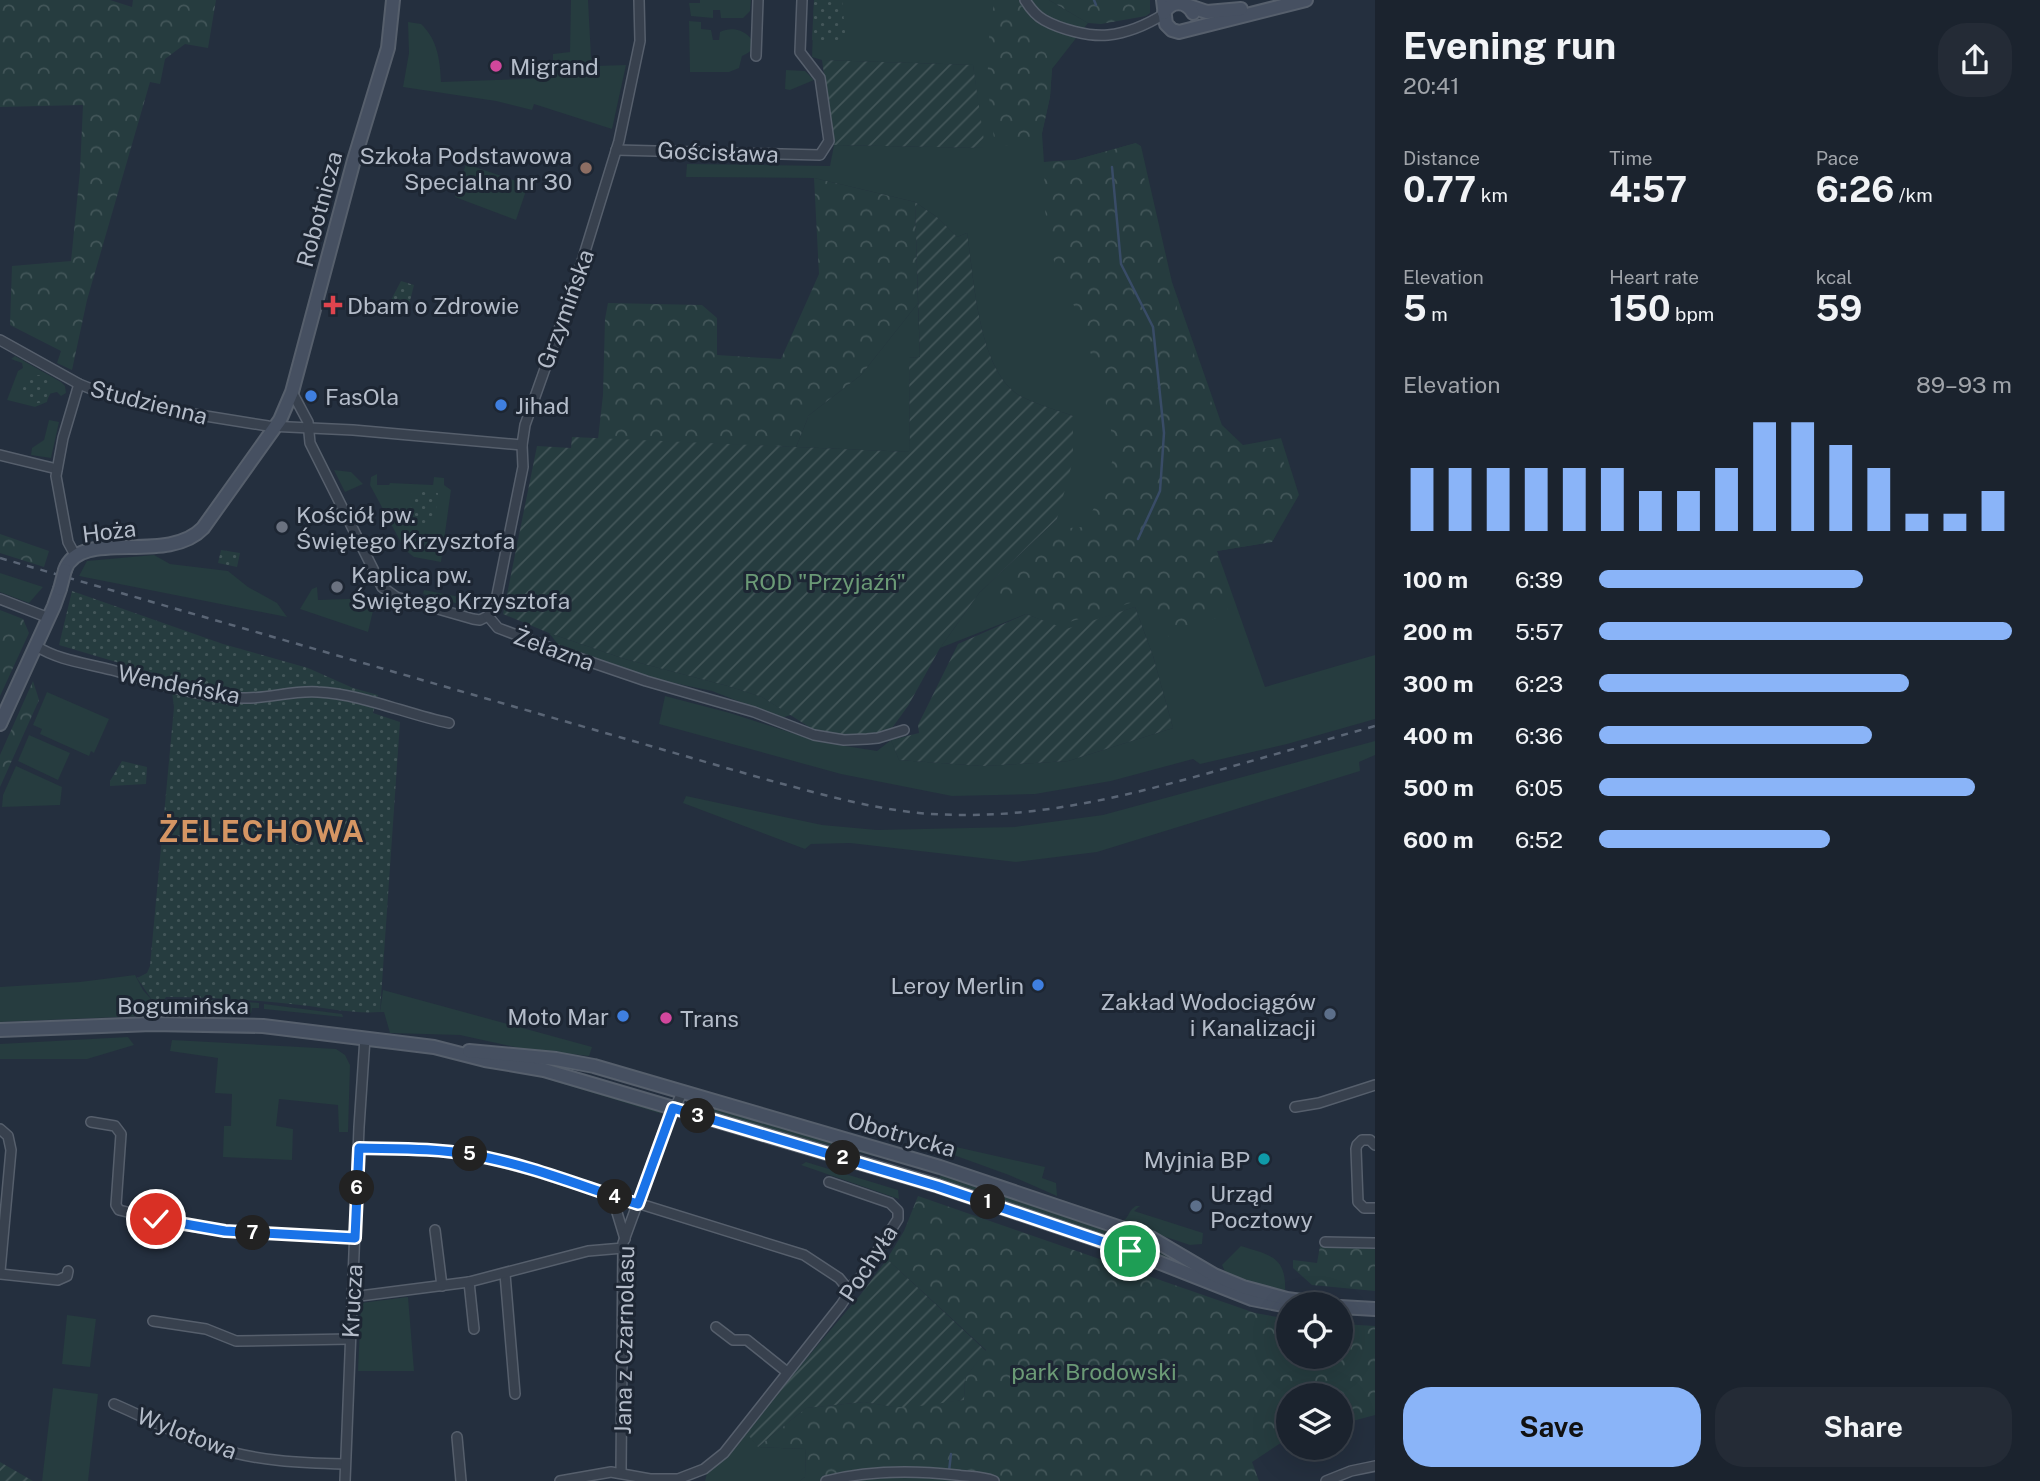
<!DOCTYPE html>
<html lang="en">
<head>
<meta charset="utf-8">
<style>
	:root { --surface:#1b232e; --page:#242b36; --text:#f1f3f6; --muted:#a0a4aa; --line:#39404a; --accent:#8ab4f8 }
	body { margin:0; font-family:"Public Sans",sans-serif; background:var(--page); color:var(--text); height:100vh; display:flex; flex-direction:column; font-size:26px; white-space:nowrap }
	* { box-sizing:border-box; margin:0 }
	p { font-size:23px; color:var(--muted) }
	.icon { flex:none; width:38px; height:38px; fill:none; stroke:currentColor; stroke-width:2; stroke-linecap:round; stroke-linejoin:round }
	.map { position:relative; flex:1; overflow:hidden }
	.side { display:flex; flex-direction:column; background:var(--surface); width:665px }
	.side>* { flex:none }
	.fabs { position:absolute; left:1276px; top:1292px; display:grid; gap:14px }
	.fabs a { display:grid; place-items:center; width:77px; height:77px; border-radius:50%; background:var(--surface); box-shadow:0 7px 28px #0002,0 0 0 2px var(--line); font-size:35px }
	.pin { position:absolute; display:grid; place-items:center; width:60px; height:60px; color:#fff; margin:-30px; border:4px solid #fff; border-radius:50%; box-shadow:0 2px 7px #0007 }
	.km { position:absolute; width:35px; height:35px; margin:-18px; border-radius:50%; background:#222; color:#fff; font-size:19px; line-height:35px; text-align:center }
	.round { display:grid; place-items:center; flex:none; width:74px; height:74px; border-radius:28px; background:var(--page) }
	.summary { display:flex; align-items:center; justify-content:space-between; height:119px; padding:0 28px }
	h1 { font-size:38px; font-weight:700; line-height:52px }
	.stats { display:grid; grid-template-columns:repeat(3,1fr); gap:10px; height:119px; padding:7px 28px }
	.stats div { display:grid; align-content:center }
	.stats b { font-size:35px; font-weight:700 }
	.stats small { font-size:19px; font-weight:400 }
	.stats p { font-size:19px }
	.chart { height:196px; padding:14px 28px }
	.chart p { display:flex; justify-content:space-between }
	.chart svg { width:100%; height:126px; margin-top:7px; stroke:var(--accent); stroke-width:6 }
	.primary-button { display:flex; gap:14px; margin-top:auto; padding:14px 28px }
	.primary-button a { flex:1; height:80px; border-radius:28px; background:var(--accent); color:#111; font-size:28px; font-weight:700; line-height:80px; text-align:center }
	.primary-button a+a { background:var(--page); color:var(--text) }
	ul { padding:0 28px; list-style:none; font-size:23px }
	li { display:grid; grid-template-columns:112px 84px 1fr; align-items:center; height:52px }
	li i { height:18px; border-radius:9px; background:var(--accent) }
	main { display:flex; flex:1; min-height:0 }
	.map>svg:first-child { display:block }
	.grass { fill:#263c3f }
	.forest { fill:url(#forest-crowns) }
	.park { fill:url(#park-dots) }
	.garden { fill:url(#garden-furrows) }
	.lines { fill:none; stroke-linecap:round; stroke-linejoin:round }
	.stream { stroke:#394c67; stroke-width:2.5 }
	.street-casing { stroke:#565f6c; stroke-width:12 }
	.secondary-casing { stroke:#565f6c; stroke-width:16 }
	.street { stroke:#38414e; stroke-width:9 }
	.secondary { stroke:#465061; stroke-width:12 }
	.rail { stroke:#5a6575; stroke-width:2.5; stroke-dasharray:7 7; stroke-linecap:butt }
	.secondary-bridge-casing { stroke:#565f6c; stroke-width:16; stroke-linecap:butt }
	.secondary-bridge { stroke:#465061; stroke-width:12 }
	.route-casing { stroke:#fff; stroke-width:14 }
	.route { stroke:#1a73e8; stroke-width:9 }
	.hotel-dot { fill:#d1479c; stroke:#1d2633; stroke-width:2.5 }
	.education-dot { fill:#8d6e63; stroke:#1d2633; stroke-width:2.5 }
	.health-dot { fill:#e0444e; stroke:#1d2633; stroke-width:2.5 }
	.shop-dot { fill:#3f7fe0; stroke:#1d2633; stroke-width:2.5 }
	.worship-dot { fill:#6b7280; stroke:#1d2633; stroke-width:2.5 }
	.service-dot { fill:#5c6f8a; stroke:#1d2633; stroke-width:2.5 }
	.culture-dot { fill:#0f9aa8; stroke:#1d2633; stroke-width:2.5 }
	.labels { text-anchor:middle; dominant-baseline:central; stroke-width:6; stroke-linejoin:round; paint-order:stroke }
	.poi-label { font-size:23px; fill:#b4bcc9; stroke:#1d2633; text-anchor:start }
	.street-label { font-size:23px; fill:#b4bcc9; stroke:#1d2633 }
	.park-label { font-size:23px; fill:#6b9a76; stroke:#1d2633 }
	.district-label { font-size:30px; font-weight:bold; letter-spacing:2px; fill:#d59563; stroke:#1d2633 }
</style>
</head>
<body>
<main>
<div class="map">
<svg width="1375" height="1481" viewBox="0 0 1375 1481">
	<defs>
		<pattern id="forest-crowns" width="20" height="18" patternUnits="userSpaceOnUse" patternTransform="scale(1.75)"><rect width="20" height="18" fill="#263c3f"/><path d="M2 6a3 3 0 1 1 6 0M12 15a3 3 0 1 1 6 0" fill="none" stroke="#435659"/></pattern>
		<pattern id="park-dots" width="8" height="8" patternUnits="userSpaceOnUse" patternTransform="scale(1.75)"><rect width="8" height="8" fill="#263c3f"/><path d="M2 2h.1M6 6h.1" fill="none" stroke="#435659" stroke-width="1.8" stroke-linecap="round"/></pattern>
		<pattern id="garden-furrows" width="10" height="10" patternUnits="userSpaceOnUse" patternTransform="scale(1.75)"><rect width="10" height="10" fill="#263c3f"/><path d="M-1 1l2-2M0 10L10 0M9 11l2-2" fill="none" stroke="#435659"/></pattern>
	</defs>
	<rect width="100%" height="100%" fill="#242f3e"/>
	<g class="grass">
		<path d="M571,0H588L591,57L595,66L626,65L612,129L534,104L532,110L496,101L403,87L409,53L408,22L421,24C438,40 440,61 441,82L553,78V54L570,52Z"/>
		<path d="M700,0H751L750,11L743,18H721L720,10H713V18L691,16L689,3H700Z"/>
		<path d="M814,0H1049L1088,23L1052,69L1050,97L1042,133L1044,162L1075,160L1136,143L1141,146L1172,282L1222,425L1243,445L1281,438L1299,495L1272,542L1217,551L1265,687L1375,655V719L1287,744L1200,764L1193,759L1111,781L1035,794L952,796L841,774L659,724L665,696L730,713L820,742L877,751L891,740L899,760L983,766L1068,761L1173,728L1153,656L1135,607L1066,630L1026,614L940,648L979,593L1057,519L1073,416C1057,410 1038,405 1022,397C978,374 974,278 967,233L957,237L938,218L915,202L814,178L686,177L687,164L830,166L834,145L984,148L973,65L822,60L812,57Z"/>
		<path d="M689,21L701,22V29L711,30L713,40H719L720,32C742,21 768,47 742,56L739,68L729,72H690Z"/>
		<path d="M786,70L805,71L814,80L790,90L785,89Z"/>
		<path d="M466,164L528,185L516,220L455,197Z"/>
		<path d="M918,303L920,357L909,358L910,452L796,447L809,415L861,375Z"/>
		<path d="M15,356L61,382L65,386L66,393L61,396L57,392L49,394L47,402L35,407L7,400L18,371L23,368L22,363L11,359Z"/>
		<path d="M49,420L59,422L51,458L31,455L32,448L44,440Z"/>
		<path d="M334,470L351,472L363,484L345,492Z"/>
		<path d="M377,474V485H389L390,483L433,485L434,477L444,478V485L451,490L441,562L414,557L405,550L370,485L371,477Z"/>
		<path d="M154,555L170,564L228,571L248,587L277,603L287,617L79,576L87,561Z"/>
		<path d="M0,573L43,587L29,603L0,592Z"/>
		<path d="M317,587L318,600L376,598L368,632L300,609L312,589Z"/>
		<path d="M424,590L465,598L466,600L462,605L423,594Z"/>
		<path d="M549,633L625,659L728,686L762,697L791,715L781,718L712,691L659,680L560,647Z"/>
		<path d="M47,692L109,719L94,753L91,751L89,756L40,734L42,729L33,725Z"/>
		<path d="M29,735L70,753L58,780L18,761Z"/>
		<path d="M1375,741V755L1359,762L1360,771L1097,852L1016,862L850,843L811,844L805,849L683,803L686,796L822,825L877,830L1015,827L1103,815Z"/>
		<path d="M16,766L62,787L60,805L2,807L3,795Z"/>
		<path d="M135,975L143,990L165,1015L0,1022V987L80,982Z"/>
		<path d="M383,990L592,1047L589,1056L519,1048L460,1035L390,1033L384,1012H380Z"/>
		<path d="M164,1000H223L259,1003V1008H252L251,1013L231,1016L170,1015L161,1004Z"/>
		<path d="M264,1004L342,1014L343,1017L264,1009Z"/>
		<path d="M128,1037L134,1045L87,1059H0V1044Z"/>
		<path d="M172,1040L336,1049L345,1055L350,1065L348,1132H339L338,1105L279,1099L276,1126L293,1129L292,1160L223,1157L224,1126H231L232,1094L215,1093L218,1058L170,1051Z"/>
		<path d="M547,1079L556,1080L658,1110L662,1114Z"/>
		<path d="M704,1104L896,1160L897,1162L702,1112Z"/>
		<path d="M934,1142L1045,1167L1042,1178L1056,1183L1057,1196L1009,1175L937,1149Z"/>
		<path d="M806,1162L898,1190L899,1199L801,1165Z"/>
		<path d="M941,1173L1150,1244L1183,1263L939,1181Z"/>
		<path d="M1136,1206H1140L1134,1211L1203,1233L1202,1244L1190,1245L1121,1222C1129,1219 1128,1210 1136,1206Z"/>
		<path d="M1241,1246C1273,1256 1287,1257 1285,1295L1228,1278L1222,1265Z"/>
		<path d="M408,1297L414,1371H358L361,1303Z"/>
		<path d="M67,1315L96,1319L90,1367L62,1364Z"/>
		<path d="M53,1388L98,1394L88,1481H42Z"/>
		<path d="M745,1431L759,1447L806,1449L805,1477L800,1481H705L707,1473L724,1459Z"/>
	</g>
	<g class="forest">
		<path d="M0,0H110L132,7L133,0H216L208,48L185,44L165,59L160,84L150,82L87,300L72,370L57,363L61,351L10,325L12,266L71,261L80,171L83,105L0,107Z"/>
		<path d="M995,0H1018L1036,29L1052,69L1050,97L1042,133L1024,148L995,144C987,96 984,47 995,0Z"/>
		<path d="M1049,0H1150V13L1146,16L1101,24L1088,23Z"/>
		<path d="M1136,143L1171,291L1220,426L1244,451L1279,446L1294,498L1272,542L1217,551L1228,613L1169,637L1143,599L1066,623L1025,601L1000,612L1001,598L993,585L1054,529L1084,527L1106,485L1115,450L1104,395L1079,317L1051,254L1045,210L1044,162L1075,160Z"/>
		<path d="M814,178L915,202L918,303L861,375L809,415L796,447L598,439L603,395L605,319L608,303L702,305L717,318V355L781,359L819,274Z"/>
		<path d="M0,534L49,551L44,567L0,553Z"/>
		<path d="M0,610L23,619L29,633L0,696Z"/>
		<path d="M33,681L39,700L0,787V755Z"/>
		<path d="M918,1196L1255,1313L1288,1319V1356H1340L1341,1324L1375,1326V1415L1341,1424L1340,1395H1288V1438L1252,1462L1259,1481H800L805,1477L806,1449L758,1447L806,1408L864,1402L894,1407L964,1400L965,1378L986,1350L887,1259L904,1231Z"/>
		<path d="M1320,1246L1375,1249V1291L1312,1285L1293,1268V1260L1317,1263Z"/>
	</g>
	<g class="park">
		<path d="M814,0H842L846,42L812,40Z"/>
		<path d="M401,281L414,285L408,309L395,305L391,300Z"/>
		<circle cx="37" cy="389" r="14"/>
		<path d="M412,491L438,493L434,525L410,522Z"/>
		<path d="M221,550L240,553L237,567L218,563Z"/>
		<path d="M72,591L223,644L308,668L353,688L378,695L373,713L400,722L380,1012C353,1014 328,1008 300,1005C255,1000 211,997 166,997L164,1000H152L137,978L147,973L150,966L174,707L170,678L59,645Z"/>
		<path d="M122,761L147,767L146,784L110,786V781Z"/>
	</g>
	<g class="garden">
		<path d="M822,60L973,65L985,148L834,145Z"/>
		<path d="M915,202L938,218L957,237L967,233C974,278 978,374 1022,397C1038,405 1057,410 1073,416V460L1057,519L979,593L940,648L908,706L892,728L877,735H833L817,732L762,697L728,686L625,659L549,633L503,614L537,446L571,448L572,437L910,452L909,358L920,357Z"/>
		<path d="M1135,607L1153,656L1173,728L1068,761L983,766L899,760L891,740L919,733L918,725L958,644L1026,614L1066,629Z"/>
		<path d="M887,1259L986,1351L965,1378L964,1400L913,1407H894L864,1402L806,1408L758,1447L745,1431L861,1294Z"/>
		<path d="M0,1462L33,1481H0Z"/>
	</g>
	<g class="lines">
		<g class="stream">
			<path d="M1094,0L1096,5"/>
			<path d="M1112,167L1121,264L1153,327L1164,433L1160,491L1138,539"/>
			<path d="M949,1471L951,1454"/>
		</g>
		<defs>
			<g id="street">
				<path d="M1025,0C1030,8 1035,15 1044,20C1060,29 1089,37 1108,35C1127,33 1148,24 1164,14"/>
				<path d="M756,56L758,0"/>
				<path d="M616,150L820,155L829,141L820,78L800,52L802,0"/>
				<path d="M0,340L79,384L99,392L187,413L268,426L353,430L522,445"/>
				<path d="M292,392L308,422L310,443L382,587L396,597L473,619L480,620L488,616"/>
				<path d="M0,455L57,469"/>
				<path d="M75,555L68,542L56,476L63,438L79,384"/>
				<path d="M0,599L49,618"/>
				<path d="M488,616L495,605L523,467L522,445L525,425L575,284L619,141L640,41L639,0"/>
				<path d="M488,616L498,628L570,655L646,681L754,712L814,735L844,740L867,739L878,738L904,730"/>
				<path d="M36,646C60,661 86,663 112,670C154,682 199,698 243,698C268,699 293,690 318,692C362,694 406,714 449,723"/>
				<path d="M1295,1107L1319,1103L1375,1085"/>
				<path d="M91,1122L115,1126L121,1134L116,1205L119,1210L176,1224L225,1231L355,1238"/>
				<path d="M0,1129L8,1136L11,1150L0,1271"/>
				<path d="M1375,1145L1370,1140H1362L1357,1145L1356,1149L1358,1202L1364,1208H1375"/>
				<path d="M359,1148L432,1150L483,1157L531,1170L804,1255L839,1278L848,1289"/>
				<path d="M612,1196L625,1239"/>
				<path d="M435,1230L442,1286"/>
				<path d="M1325,1242L1375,1243"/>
				<path d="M0,1274L58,1280L67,1276L68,1271"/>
				<path d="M505,1274L515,1394"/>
				<path d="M469,1282L474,1329"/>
				<path d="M352,1297L469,1282L588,1251L623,1248"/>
				<path d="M153,1321L206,1329L236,1341L350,1339"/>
				<path d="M716,1327L733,1340H747L787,1372"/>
				<path d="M114,1404C147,1418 179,1436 213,1447C256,1461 300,1463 345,1464"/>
				<path d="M457,1437L461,1481"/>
				<path d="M621,1472L623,1243L666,1126L682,1093"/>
				<path d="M345,1481L359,1127L365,1038"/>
				<path d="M560,1481L611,1472L650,1479H678L704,1469L724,1453L841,1305L847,1296L848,1289L860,1278L898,1219V1211L890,1203L829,1182"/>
				<path d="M826,1481C870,1470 912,1470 956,1475C969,1477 981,1476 994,1481"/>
				<path d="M1326,1481L1351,1471L1375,1466"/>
			</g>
			<g id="secondary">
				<path d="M1163,0L1166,24L1172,30L1179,32L1306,0"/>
				<path d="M1189,6L1207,12L1241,9"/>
				<path d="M1164,13C1171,0 1186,0 1193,13"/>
				<path d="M65,570C80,527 167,566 203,528L280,420L292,392L354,160L388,48L393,0"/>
				<path d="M0,724L54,606L60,589"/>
				<path d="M0,1030L152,1024L263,1026L434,1047L485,1060L544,1070L935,1185L1130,1251L1252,1299L1288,1306"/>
				<path d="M469,1051L556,1059L594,1066L940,1167L1151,1238L1214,1275L1243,1287L1287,1299L1324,1304"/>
				<path d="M1340,1307L1375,1309"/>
			</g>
		</defs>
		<use href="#street" class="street-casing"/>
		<use href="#secondary" class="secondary-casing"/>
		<use href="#street" class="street"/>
		<use href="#secondary" class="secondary"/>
		<path class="rail" d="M0,558L768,780C817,793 868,808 919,813C1024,822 1116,799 1216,771C1269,756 1322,741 1375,726"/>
		<defs>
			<path id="secondary-bridge" d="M60,589L65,570"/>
		</defs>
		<use href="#secondary-bridge" class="secondary-bridge-casing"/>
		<use href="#secondary-bridge" class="secondary-bridge"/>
	</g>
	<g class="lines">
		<defs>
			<path id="route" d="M156,1219L225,1231L355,1238L359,1148C396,1149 435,1148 472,1155C528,1164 583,1187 638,1204L673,1108L937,1186L1130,1251"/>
		</defs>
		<use href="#route" class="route-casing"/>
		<use href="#route" class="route"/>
	</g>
	<g class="hotel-dot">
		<circle cx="496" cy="66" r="7"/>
		<circle cx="666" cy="1018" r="7"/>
	</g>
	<circle class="education-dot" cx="586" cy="168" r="7"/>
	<path class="health-dot" d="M329.5 294.5h7v7h7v7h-7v7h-7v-7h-7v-7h7z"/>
	<g class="shop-dot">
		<circle cx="311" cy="396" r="7"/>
		<circle cx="501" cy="405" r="7"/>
		<circle cx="1038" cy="985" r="7"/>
		<circle cx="623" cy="1016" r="7"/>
	</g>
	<g class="worship-dot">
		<circle cx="282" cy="527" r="7"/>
		<circle cx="337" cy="587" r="7"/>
	</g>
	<g class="service-dot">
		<circle cx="1330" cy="1014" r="7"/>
		<circle cx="1196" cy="1206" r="7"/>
	</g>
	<circle class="culture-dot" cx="1264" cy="1159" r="7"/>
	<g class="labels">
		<g class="poi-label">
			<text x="510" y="66">Migrand</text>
			<text x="572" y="155" text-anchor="end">Szkoła Podstawowa<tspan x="572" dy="26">Specjalna nr 30</tspan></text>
			<text x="347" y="305">Dbam o Zdrowie</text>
			<text x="325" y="396">FasOla</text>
			<text x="515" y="405">Jihad</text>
			<text x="296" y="514">Kościół pw.<tspan x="296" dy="26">Świętego Krzysztofa</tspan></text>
			<text x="351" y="574">Kaplica pw.<tspan x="351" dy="26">Świętego Krzysztofa</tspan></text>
			<text x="1024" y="985" text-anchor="end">Leroy Merlin</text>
			<text x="1316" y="1001" text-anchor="end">Zakład Wodociągów<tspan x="1316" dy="26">i Kanalizacji</tspan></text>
			<text x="609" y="1016" text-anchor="end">Moto Mar</text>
			<text x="680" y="1018">Trans</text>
			<text x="1250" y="1159" text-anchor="end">Myjnia BP</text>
			<text x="1210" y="1193">Urząd<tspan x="1210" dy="26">Pocztowy</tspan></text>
		</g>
		<g class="street-label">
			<text transform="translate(718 152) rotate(2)">Gościsława</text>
			<text transform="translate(319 209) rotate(-75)">Robotnicza</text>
			<text transform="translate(565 309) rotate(-70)">Grzymińska</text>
			<text transform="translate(149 402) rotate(14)">Studzienna</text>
			<text transform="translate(109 531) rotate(-7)">Hoża</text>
			<text transform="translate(554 649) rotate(20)">Żelazna</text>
			<text transform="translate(179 684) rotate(11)">Wendeńska</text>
			<text x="183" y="1005">Bogumińska</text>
			<text transform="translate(902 1134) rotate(16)">Obotrycka</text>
			<text transform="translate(868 1263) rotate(-57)">Pochyła</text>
			<text transform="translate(352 1301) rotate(-87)">Krucza</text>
			<text transform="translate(624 1340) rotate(-89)">Jana z Czarnolasu</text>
			<text transform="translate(187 1433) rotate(21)">Wylotowa</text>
		</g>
		<g class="park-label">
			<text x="825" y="581">ROD "Przyjaźń"</text>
			<text x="1094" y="1371">park Brodowski</text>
		</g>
		<g class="district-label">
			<text x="262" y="831">ŻELECHOWA</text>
		</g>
	</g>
</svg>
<div class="fabs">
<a><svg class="icon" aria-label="locate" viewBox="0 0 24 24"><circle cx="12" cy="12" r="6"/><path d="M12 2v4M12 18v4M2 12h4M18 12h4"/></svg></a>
<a><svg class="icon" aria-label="layers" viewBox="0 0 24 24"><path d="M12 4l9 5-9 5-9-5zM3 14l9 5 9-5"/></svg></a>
</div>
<div class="pin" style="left:1130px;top:1251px;background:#1e9e55"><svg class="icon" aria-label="arrive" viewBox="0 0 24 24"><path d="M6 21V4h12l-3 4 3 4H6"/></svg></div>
<div class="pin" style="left:156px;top:1219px;background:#d93025"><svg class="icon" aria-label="check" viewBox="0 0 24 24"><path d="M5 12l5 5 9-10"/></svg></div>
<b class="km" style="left:988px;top:1202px">1</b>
<b class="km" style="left:843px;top:1158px">2</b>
<b class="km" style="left:698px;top:1116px">3</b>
<b class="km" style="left:615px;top:1197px">4</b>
<b class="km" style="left:470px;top:1154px">5</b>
<b class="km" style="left:357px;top:1188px">6</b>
<b class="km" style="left:253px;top:1233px">7</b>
</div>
<section class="side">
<div class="summary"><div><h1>Evening run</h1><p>20:41</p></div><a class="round"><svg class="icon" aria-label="share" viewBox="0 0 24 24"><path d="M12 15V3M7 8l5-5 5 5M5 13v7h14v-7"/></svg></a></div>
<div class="stats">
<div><p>Distance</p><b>0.77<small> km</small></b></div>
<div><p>Time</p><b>4:57</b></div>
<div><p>Pace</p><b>6:26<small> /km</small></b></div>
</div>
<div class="stats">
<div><p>Elevation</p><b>5<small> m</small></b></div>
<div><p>Heart rate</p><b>150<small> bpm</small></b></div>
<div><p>kcal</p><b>59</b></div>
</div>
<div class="chart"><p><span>Elevation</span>89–93 m</p>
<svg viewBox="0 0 160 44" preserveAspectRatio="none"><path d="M5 44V22M15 44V22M25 44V22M35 44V22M45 44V22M55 44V22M65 44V30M75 44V30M85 44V22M95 44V6M105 44V6M115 44V14M125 44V22M135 44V38M145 44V38M155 44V30"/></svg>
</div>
<ul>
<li><b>100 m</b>6:39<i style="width:64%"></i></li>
<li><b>200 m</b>5:57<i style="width:100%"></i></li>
<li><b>300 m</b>6:23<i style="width:75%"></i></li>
<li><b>400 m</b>6:36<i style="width:66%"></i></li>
<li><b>500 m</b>6:05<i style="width:91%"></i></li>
<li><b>600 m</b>6:52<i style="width:56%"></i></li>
</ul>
<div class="primary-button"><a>Save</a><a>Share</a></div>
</section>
</main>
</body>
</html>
